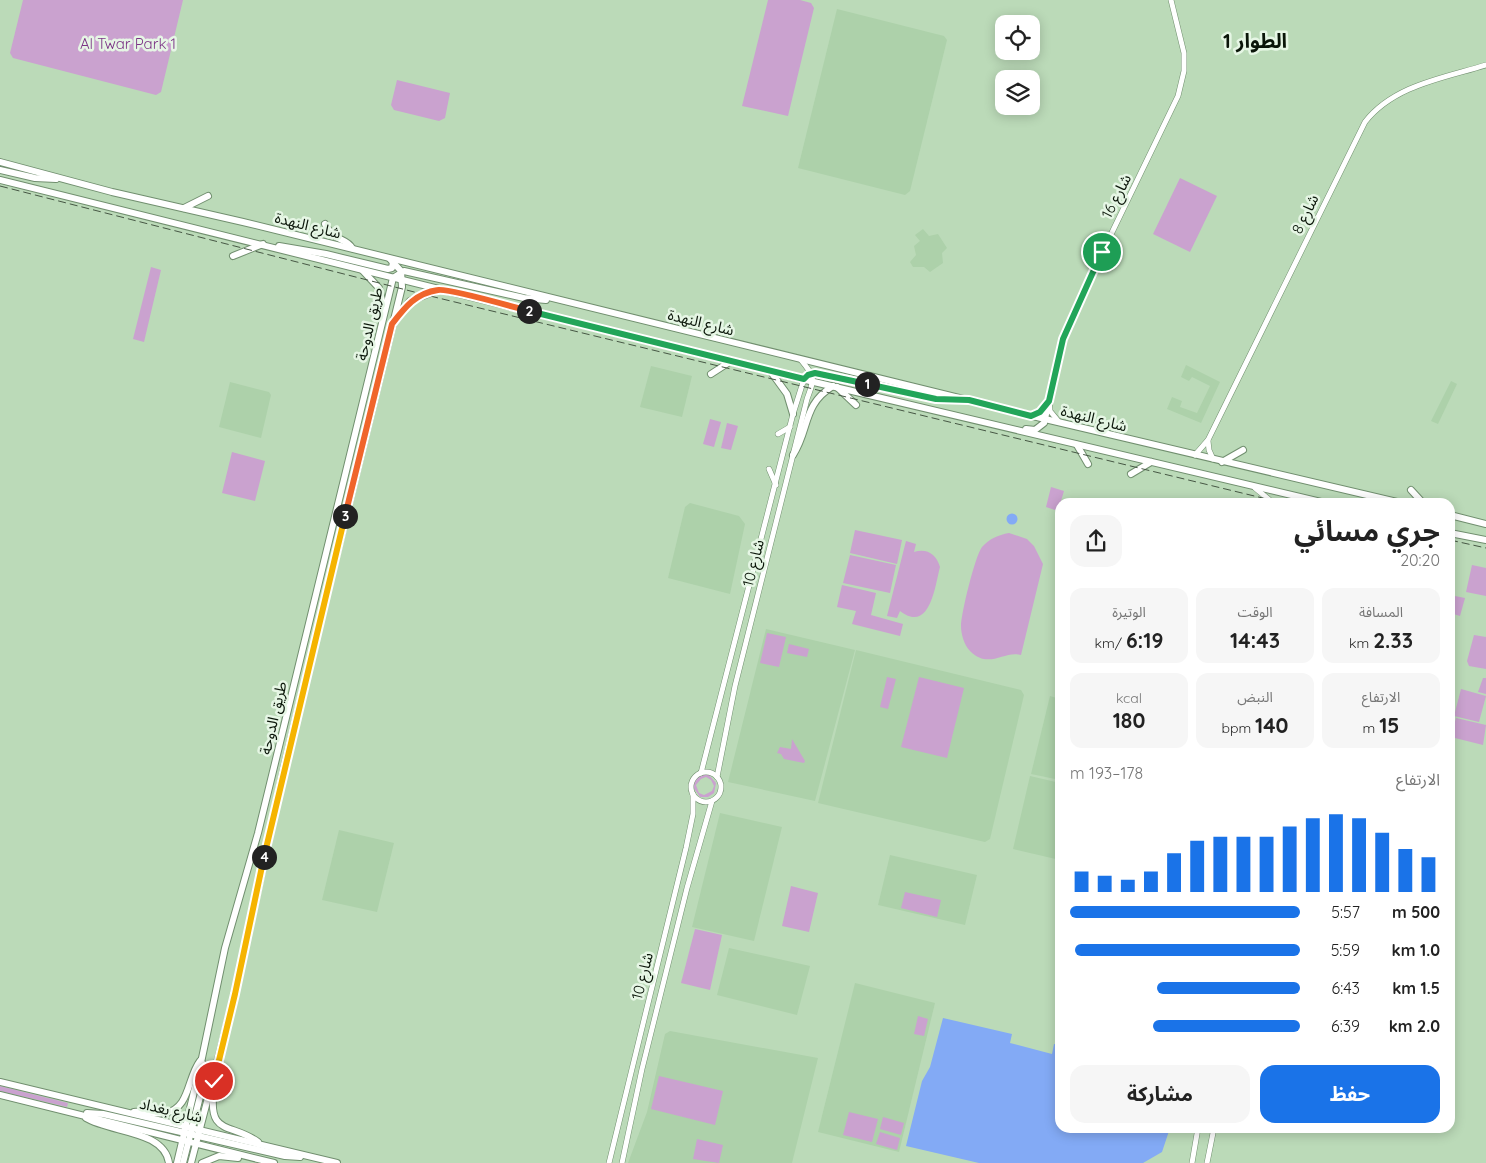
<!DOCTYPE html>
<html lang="ar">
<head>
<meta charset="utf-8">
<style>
	:root { --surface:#fff; --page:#f6f6f6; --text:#222; --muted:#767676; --accent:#1a73e8 }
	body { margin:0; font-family:Quicksand,"Noto Sans Arabic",sans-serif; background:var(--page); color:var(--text); direction:rtl; height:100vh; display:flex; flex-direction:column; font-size:19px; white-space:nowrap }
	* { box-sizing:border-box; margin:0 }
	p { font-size:16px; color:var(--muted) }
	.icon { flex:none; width:28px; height:28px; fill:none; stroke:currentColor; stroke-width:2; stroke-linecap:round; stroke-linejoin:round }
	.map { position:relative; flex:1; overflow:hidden; direction:ltr }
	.side { position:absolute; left:1055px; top:498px; width:400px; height:635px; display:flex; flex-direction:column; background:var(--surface); border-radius:15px; box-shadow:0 2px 12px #0003; direction:rtl }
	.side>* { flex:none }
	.controls { position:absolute; left:995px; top:15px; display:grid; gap:10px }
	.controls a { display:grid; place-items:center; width:45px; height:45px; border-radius:10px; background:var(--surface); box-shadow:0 2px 12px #0003; font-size:25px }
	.pin { position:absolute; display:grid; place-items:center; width:42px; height:42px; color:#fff; margin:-21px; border:2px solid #fff; border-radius:50%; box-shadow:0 1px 5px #0007 }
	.km { position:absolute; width:25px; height:25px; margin:-12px; border-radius:50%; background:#222; color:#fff; font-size:14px; line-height:25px; text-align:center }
	.round { display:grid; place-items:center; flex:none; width:52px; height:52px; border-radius:15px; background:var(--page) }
	.headline { display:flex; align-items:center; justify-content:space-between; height:85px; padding:0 15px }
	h1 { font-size:28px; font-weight:700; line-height:38px }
	.stats { display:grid; grid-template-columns:repeat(3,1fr); gap:8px; height:85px; padding:5px 15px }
	.stats div { display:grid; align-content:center; border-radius:12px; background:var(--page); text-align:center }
	.stats b { font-size:21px; font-weight:700 }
	.stats small { font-size:14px; font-weight:400 }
	.stats p { font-size:14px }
	.chart { height:140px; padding:10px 15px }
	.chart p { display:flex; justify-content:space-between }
	.chart svg { width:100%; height:90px; margin-top:5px; stroke:var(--accent); stroke-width:6 }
	.cta { display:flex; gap:10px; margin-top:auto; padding:10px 15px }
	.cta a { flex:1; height:58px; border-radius:15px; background:var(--accent); color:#fff; font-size:20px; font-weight:700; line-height:58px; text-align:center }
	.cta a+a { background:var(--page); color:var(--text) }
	ul { padding:0 15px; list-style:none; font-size:16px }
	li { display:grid; grid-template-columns:80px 60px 1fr; align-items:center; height:38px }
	li i { height:12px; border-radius:6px; background:var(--accent) }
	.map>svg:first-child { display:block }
	.built { fill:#add1aa }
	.green { fill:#caa2cf; fill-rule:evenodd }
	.water { fill:#83aaf5 }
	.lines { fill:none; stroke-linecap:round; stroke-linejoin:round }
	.minor-casing { stroke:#718f6f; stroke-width:6 }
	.major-casing { stroke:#718f6f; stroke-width:8 }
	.minor { stroke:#fff; stroke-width:5 }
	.major { stroke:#fff; stroke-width:6 }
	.rail { stroke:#465744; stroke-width:1; stroke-dasharray:8 4; stroke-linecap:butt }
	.split-1-casing { stroke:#fff; stroke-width:10 }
	.split-2-casing { stroke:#fff; stroke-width:10 }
	.split-3-casing { stroke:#fff; stroke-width:10 }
	.split-4-casing { stroke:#fff; stroke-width:10 }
	.split-5-casing { stroke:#fff; stroke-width:10 }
	.split-1 { stroke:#22a559; stroke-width:6 }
	.split-2 { stroke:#22a559; stroke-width:6 }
	.split-3 { stroke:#f0652b; stroke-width:6 }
	.split-4 { stroke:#f5b400; stroke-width:6 }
	.split-5 { stroke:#f5b400; stroke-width:6 }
	.labels { text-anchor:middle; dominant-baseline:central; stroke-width:5; stroke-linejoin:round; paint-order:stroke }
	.park-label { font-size:15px; fill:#7c3486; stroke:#e6f6e5 }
	.street-label { font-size:15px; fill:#0a1509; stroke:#e6f6e5 }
	.district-label { font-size:20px; font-weight:bold; fill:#0a1509; stroke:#e6f6e5 }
</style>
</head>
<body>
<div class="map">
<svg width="1486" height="1163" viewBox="0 0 1486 1163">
	<rect width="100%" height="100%" fill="#bbdab8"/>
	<g class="built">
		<path d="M837,9L944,36L947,40L910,191L905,195L798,168Z"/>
		<path d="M923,229L929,236L938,234L947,248L942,253L943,263L930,272L924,267H913L910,262L916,255L914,246L920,241L915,235Z"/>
		<path d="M1186,365L1220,382L1201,423L1167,409L1172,397L1182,401L1180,407L1197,413L1210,386L1192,377L1189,381L1181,377Z"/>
		<path d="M651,366L692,376L682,417L640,407Z"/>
		<path d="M1451,381L1457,384L1438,424L1431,421Z"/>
		<path d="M230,382L269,392L271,395L261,438L219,427Z"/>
		<path d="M690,503L739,516L745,524L730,594L668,578L685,507Z"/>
		<path d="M766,629L855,650L815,801L728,782Z"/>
		<path d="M856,650L1021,690L1024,695L990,839L985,842L818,803Z"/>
		<path d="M1050,696L1060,699V780L1031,774Z"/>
		<path d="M1030,776L1060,783V860L1013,849Z"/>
		<path d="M720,813L782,827L754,941L692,927Z"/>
		<path d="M339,830L394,843L377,912L322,900Z"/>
		<path d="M890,855L977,875L965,925L878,905Z"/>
		<path d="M729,948L810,966L797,1015L717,995Z"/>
		<path d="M855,983L935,1003L899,1152L818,1132Z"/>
		<path d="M670,1031L818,1058L792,1163H628L647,1112L665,1034Z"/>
	</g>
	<g class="green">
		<path d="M23,0H183L161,92L156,95L13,58L10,53Z"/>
		<path d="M768,0H800L811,3L814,8L788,116L742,106Z"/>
		<path d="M397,80L450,93L445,118L439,121L394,110L391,105Z"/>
		<path d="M1180,178L1217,196L1190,252L1153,234Z"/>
		<path d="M151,267L161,270L144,342L133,339Z"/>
		<path d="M710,419L721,422L714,447L703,444Z"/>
		<path d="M727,423L738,426L731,450L721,448Z"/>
		<path d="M232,452L265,461L255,501L222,493Z"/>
		<path d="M1051,487L1064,491L1058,511L1046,507Z"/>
		<path d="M855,530L902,540L897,564L850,553Z"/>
		<path d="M1009,533L1027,539L1034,546L1043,564L1021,655C1004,650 989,670 970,651C964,645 961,634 961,626C961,614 975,556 982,547C989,539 998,535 1009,533Z"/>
		<path d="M906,541L916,544L914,552C927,548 936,554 940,567C935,586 930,634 900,611L897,618L887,616Z"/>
		<path d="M850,555L896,565L890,593L843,583Z"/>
		<path d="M1472,565L1486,568V596L1466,592Z"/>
		<path d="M842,585L876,593L871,615L903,624L900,636L852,624L856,611L837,607Z"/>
		<path d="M1450,595L1465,598L1460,616L1450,613Z"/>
		<path d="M767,633L786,637L779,667L760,663Z"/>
		<path d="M1474,635L1486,637V669L1469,666L1467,661Z"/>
		<path d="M789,644L809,649L807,657L787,653Z"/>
		<path d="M887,677L896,679L888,709L880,707Z"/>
		<path d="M919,677L964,688L947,758L901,747Z"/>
		<path d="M1483,678H1486V694L1478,692Z"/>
		<path d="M1461,689L1486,696L1479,722L1454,716Z"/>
		<path d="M1456,718L1486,725L1483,745L1451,737Z"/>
		<path d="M792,739L805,761L804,763L784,759L781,754L777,753L780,747L791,749Z"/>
		<path d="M702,775H709L716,783L714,793L708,797H700L693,787L695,779ZM706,777L711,780L714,786L712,791L704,795L699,793L696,785L701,779Z"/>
		<path d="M791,886L818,893L809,932L782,926Z"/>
		<path d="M905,892L941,900L937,917L901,908Z"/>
		<path d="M695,929L722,935L710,990L681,983Z"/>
		<path d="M918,1016L928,1019L924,1036L914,1034Z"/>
		<path d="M659,1076L723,1091L715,1125L651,1109Z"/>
		<path d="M0,1086L68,1103L67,1107L0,1091Z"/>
		<path d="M849,1112L878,1119L872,1142L843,1135Z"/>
		<path d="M883,1117L904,1123L901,1135L880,1129Z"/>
		<path d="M880,1132L900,1138L897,1150L876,1144Z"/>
		<path d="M697,1139L723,1145L719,1163L693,1159Z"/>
	</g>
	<g class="water">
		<circle cx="1012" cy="519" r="5.5"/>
		<path d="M943,1018L1012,1034L1010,1043L1052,1054L1054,1044L1060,1045V1128H1170L1162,1152L1143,1163H979L906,1146L922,1081L930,1067Z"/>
	</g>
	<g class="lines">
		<defs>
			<g id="minor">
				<path d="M1031,416L1040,412L1048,402"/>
				<path d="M1059,422L1050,411L1049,401L1061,348L1073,313L1178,96L1184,71V53L1171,0"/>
				<path d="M778,434L790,427"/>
				<path d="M1208,441L1209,450L1213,459"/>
				<path d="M1195,455L1208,440L1365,122C1394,85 1444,78 1486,65"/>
				<path d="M769,469L776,485"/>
				<path d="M1255,488L1272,502"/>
				<circle cx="706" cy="787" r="15"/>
				<path d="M701,773L793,414L804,379"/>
				<path d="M717,777L735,686L807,399C815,378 815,377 801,360"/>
				<path d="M609,1163L686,848L693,814V794"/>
				<path d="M622,1163L642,1069L687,888L712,801"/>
				<path d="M1192,1163L1198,1128"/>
				<path d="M1207,1163L1214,1128"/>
			</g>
			<g id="major">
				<path d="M0,162L112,192L243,222L1045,419L1397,502"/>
				<path d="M0,170L35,178L56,179"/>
				<path d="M0,180L814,382L1321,502"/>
				<path d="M184,208L208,196"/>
				<path d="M325,224C335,243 346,237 352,248"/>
				<path d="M279,246L326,254L388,269L392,268L393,262"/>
				<path d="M233,256L263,244"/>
				<path d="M363,271L379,288L384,309"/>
				<path d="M393,278L404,271L524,298L546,300"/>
				<path d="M395,321L410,301L438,290"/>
				<path d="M771,372L787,394L793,414"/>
				<path d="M711,374L731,361"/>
				<path d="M804,379L808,375L815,373L936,399L955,400"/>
				<path d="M837,387L856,405"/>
				<path d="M1026,429L1035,430L1044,423L1049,401"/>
				<path d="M1077,445L1088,464"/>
				<path d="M793,455C810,429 802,405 833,386"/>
				<path d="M1222,462L1243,450"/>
				<path d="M1131,474L1151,462"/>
				<path d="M1411,490L1422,502"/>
				<path d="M1450,515L1486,524"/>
				<path d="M1450,533L1486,540"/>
				<path d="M0,1082L337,1163"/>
				<path d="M214,1089C207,1137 231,1122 258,1142"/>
				<path d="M0,1095L274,1163"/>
				<path d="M134,1112C144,1110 155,1115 165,1113C190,1109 187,1078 200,1061"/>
				<path d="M87,1113L103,1114L285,1156L300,1157"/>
				<path d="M86,1118C111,1133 164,1130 169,1163"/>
				<path d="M177,1163L202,1058L225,948L258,833L393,278"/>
				<path d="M183,1163L202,1089L203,1064"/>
				<path d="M191,1163L235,994L284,768L402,287L401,271L390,259"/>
				<path d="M202,1163L219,1156L238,1158"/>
			</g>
		</defs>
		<use href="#minor" class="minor-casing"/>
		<use href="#major" class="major-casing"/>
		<use href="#minor" class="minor"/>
		<use href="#major" class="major"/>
		<g class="rail">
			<path d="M0,186L426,295L1279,502"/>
			<path d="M1450,540L1486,548"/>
		</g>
	</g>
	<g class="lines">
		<defs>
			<path id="split-1" d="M867,384L936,399L969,400L1031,416L1040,412L1049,401L1063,339L1102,252"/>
			<path id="split-2" d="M529,311L804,379L808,375L815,373L867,384"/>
			<path id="split-3" d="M345,516L392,324C405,307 416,293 438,290C449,288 513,307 529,311"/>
			<path id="split-4" d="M264,857L345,516"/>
			<path id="split-5" d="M214,1081L235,994L264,857"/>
		</defs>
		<use href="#split-1" class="split-1-casing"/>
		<use href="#split-2" class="split-2-casing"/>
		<use href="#split-3" class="split-3-casing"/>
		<use href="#split-4" class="split-4-casing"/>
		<use href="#split-5" class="split-5-casing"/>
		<use href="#split-1" class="split-1"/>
		<use href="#split-2" class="split-2"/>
		<use href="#split-3" class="split-3"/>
		<use href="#split-4" class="split-4"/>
		<use href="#split-5" class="split-5"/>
	</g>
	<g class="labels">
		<g class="park-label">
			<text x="128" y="43">Al Twar Park 1</text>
		</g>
		<g class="street-label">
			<text transform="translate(1116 196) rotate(-63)">شارع 16</text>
			<text transform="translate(1305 214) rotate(-64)">شارع 8</text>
			<text transform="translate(308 225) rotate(14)">شارع النهدة</text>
			<text transform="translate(701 322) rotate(14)">شارع النهدة</text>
			<text transform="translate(369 324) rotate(-77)">طريق الدوحة</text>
			<text transform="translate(1094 418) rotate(14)">شارع النهدة</text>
			<text transform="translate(753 563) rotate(-76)">شارع 10</text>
			<text transform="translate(273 718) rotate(-77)">طريق الدوحة</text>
			<text transform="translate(642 976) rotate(-76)">شارع 10</text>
			<text transform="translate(171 1110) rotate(13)">شارع بغداد</text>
		</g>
		<g class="district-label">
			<text x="1255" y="40">الطوار 1</text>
		</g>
	</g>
</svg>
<div class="controls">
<a><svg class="icon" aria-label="locate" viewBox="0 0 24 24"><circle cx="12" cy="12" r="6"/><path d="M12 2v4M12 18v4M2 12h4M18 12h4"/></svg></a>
<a><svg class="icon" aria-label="layers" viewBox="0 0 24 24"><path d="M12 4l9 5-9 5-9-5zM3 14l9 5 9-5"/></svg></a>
</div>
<div class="pin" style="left:1102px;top:252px;background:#1e9e55"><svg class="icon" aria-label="arrive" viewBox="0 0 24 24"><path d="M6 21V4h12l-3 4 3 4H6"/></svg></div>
<div class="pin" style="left:214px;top:1081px;background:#d93025"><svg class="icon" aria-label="check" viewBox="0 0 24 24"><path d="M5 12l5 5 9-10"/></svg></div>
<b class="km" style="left:867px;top:384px">1</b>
<b class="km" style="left:529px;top:311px">2</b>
<b class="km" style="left:345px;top:516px">3</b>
<b class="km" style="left:264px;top:857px">4</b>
<section class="side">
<div class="headline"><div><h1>جري مسائي</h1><p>20:20</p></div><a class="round"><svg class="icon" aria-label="share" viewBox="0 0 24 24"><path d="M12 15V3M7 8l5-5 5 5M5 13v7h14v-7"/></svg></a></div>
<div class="stats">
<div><p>المسافة</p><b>2.33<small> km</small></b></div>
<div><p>الوقت</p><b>14:43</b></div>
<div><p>الوتيرة</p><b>6:19<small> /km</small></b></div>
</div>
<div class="stats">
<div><p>الارتفاع</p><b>15<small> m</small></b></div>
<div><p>النبض</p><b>140<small> bpm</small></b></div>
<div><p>kcal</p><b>180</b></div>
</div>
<div class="chart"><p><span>الارتفاع</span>178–193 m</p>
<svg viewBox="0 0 160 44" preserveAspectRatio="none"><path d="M5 44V34M15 44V36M25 44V38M35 44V34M45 44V25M55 44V19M65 44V17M75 44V17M85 44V17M95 44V12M105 44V8M115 44V6M125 44V8M135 44V15M145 44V23M155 44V27"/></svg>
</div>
<ul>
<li><b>500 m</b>5:57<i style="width:100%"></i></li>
<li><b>1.0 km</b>5:59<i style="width:98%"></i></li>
<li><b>1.5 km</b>6:43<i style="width:62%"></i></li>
<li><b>2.0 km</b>6:39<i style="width:64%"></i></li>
</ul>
<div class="cta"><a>حفظ</a><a>مشاركة</a></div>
</section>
</div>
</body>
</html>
